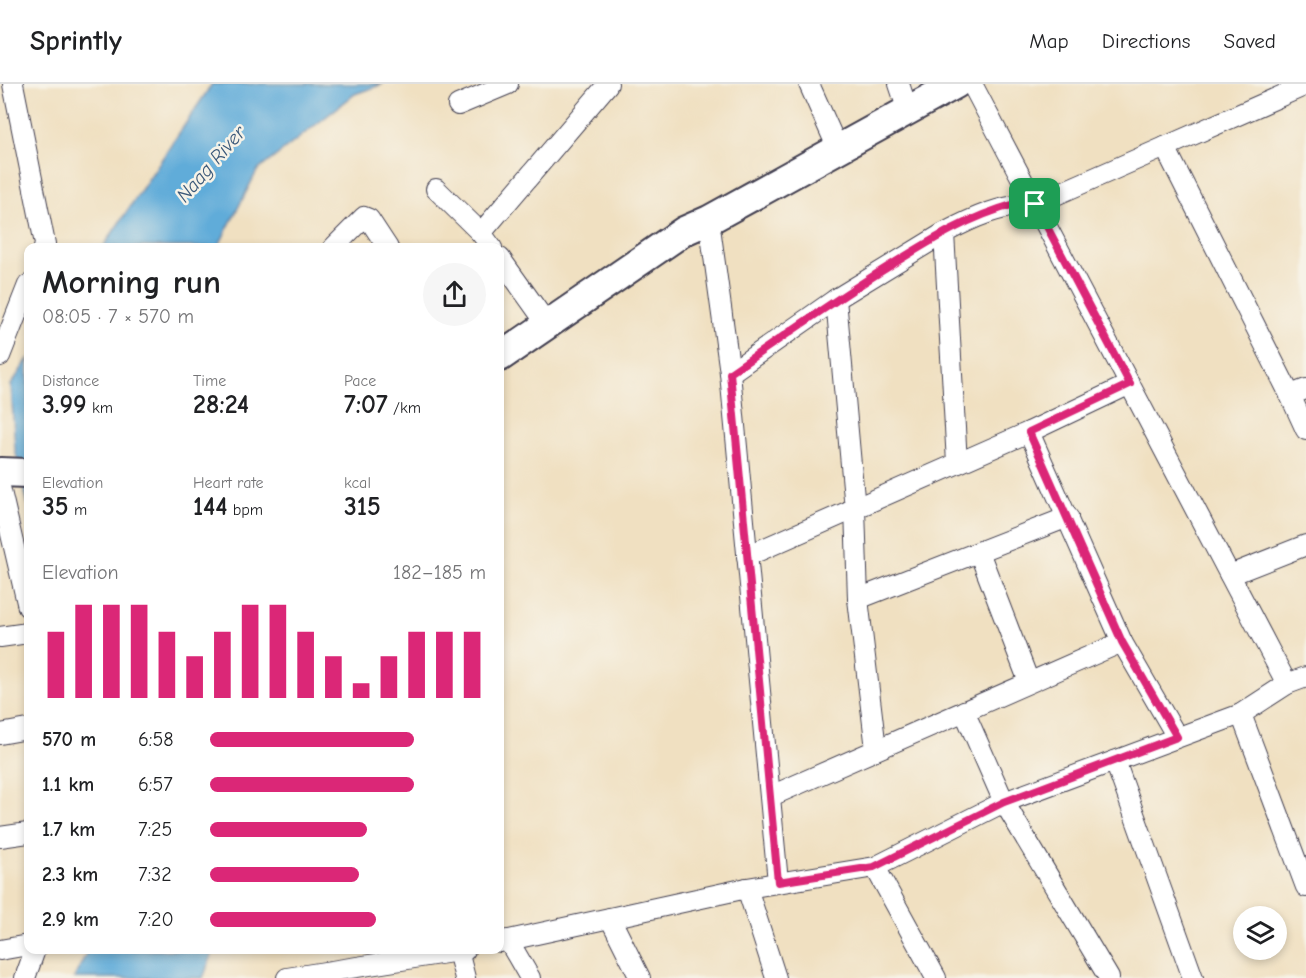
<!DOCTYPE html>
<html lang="en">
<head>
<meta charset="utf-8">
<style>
	:root { --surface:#fff; --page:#f6f6f6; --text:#202124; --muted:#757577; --line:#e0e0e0; --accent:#db2777 }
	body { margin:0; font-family:"Comic Neue",sans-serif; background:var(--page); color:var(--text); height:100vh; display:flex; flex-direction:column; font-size:22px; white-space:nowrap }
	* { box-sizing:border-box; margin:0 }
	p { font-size:20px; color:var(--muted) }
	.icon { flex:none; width:33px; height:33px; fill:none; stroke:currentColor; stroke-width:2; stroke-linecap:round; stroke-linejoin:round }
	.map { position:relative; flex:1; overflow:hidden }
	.sheet { position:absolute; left:24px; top:159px; width:480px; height:711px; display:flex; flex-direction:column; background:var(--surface); border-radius:12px; box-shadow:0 3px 9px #0003 }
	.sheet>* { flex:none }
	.buttons { position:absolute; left:1233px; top:822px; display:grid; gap:12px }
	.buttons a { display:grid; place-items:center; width:54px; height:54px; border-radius:50%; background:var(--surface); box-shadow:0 3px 9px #0003; font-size:30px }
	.pin { position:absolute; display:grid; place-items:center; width:51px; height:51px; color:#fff; margin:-26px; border-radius:12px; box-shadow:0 3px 9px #0006 }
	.round { display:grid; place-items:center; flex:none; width:63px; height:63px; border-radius:32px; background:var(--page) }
	.overview { display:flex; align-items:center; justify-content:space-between; height:102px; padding:0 18px }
	h1 { font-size:33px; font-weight:700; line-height:45px }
	.figures { display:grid; grid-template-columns:repeat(3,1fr); gap:9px; height:102px; padding:6px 18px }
	.figures div { display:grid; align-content:center }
	.figures b { font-size:26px; font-weight:700 }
	.figures small { font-size:16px; font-weight:400 }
	.figures p { font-size:16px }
	.chart { height:168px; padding:12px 18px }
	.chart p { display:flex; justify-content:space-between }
	.chart svg { width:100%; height:108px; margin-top:6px; stroke:var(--accent); stroke-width:6 }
	ul { padding:0 18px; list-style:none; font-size:20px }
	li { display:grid; grid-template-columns:96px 72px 1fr; align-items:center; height:45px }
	li i { height:15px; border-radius:8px; background:var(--accent) }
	header { display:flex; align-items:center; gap:36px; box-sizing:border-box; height:84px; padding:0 30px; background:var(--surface); border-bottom:2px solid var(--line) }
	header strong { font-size:28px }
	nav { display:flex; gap:33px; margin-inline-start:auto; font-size:21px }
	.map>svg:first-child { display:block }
	.water { fill:#61acd9; stroke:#42678a; stroke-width:1.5 }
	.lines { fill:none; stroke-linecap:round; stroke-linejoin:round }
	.street-casing { stroke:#413e4f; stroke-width:22 }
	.secondary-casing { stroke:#413e4f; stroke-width:32 }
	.street { stroke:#fff; stroke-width:20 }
	.secondary { stroke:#fff; stroke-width:28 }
	.route-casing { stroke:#fff; stroke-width:12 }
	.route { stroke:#db2777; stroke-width:8 }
	.labels { text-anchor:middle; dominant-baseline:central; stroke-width:5; stroke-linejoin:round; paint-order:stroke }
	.water-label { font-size:20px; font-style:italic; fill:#3b597a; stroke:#f7f3e8 }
</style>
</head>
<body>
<header>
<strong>Sprintly</strong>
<nav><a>Map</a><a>Directions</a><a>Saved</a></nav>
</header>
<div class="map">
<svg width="1306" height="894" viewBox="0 0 1306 894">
	<rect width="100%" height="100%" fill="#f7f3e8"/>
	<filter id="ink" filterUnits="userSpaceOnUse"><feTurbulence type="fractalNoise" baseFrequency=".0167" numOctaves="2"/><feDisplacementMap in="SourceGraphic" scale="12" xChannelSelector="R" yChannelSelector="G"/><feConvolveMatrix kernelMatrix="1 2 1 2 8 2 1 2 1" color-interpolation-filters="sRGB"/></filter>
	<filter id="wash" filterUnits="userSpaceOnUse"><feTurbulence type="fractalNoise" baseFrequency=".008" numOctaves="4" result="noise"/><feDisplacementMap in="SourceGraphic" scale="24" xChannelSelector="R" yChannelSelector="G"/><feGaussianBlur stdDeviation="1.35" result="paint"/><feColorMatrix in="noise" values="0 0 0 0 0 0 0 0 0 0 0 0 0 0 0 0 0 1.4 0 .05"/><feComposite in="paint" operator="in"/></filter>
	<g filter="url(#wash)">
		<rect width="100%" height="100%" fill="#f0e0c1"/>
		<g class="water">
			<path d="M212,0H383L355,10L257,87L218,163H103Z"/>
			<path d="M28,275V421L15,365L11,301Z"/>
			<path d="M88,866H214L203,894H74Z"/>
		</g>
	</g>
	<g filter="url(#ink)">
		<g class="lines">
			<defs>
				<g id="street">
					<path d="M13,0L45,160L44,164"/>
					<path d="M809,0L838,65"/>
					<path d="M899,0L908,27"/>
					<path d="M972,0L1287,600L1241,630L1306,803"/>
					<path d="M458,21L508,0"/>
					<path d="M436,105L481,149L492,164"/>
					<path d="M709,136L730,289L778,798"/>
					<path d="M481,149L608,0"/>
					<path d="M333,164L364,133L369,135L388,164"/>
					<path d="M500,174L547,240"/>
					<path d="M836,215L855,425L858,515L876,665"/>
					<path d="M0,272L28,201"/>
					<path d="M730,289L836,215L944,149"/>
					<path d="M1306,305L1290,311L1306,346"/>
					<path d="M1290,311L1165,63L1306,1"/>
					<path d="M1029,348L1130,300"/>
					<path d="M957,379L944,149C974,133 1001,121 1035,120L1165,63"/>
					<path d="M0,403L28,523"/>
					<path d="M979,468L1029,598"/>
					<path d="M747,472L1029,348L1122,558"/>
					<path d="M1230,491L1306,461"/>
					<path d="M858,515L1068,433"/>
					<path d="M0,553L28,549"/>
					<path d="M1287,600L1306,593"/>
					<path d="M964,627L1004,718L1109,894"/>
					<path d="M0,650L28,645"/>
					<path d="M1115,677L1193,894"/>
					<path d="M771,712L1122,558L1177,653"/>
					<path d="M0,753L28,749"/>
					<path d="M875,783L1004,718L1241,630"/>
					<path d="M747,804L776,894"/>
					<path d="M610,834L640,894"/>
					<path d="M508,856L530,894"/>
					<path d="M500,858L747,804L875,783L936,894"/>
					<path d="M0,866L28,861"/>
					<path d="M458,867L465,894"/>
					<path d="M25,894L35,866"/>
					<path d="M287,894L465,866"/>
				</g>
				<g id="secondary">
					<path d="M500,273L684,147L709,136L956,0"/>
					<path d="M0,388L28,389"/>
				</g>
			</defs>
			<use href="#street" class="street-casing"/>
			<use href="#secondary" class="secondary-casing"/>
			<use href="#street" class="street"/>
			<use href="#secondary" class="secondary"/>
		</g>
	</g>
	<g class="lines" filter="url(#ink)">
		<defs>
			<path id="route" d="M1015,120H1035L1130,300L1029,348L1122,558L1177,653L1004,718L874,783L778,798L730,289C784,252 836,215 891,181C933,155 968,133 1015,120Z"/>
		</defs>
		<use href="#route" class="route-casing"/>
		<use href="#route" class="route"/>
	</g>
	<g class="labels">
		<g class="water-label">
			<text transform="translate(211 80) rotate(-49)">Naag River</text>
		</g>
	</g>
</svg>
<div class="buttons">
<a><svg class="icon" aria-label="layers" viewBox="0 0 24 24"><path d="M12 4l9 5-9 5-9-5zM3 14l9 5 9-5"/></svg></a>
</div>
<div class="pin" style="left:1035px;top:120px;background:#1e9e55"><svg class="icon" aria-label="arrive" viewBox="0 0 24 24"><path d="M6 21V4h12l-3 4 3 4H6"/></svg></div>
<section class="sheet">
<div class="overview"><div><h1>Morning run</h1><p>08:05 · 7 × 570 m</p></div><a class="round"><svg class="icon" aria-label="share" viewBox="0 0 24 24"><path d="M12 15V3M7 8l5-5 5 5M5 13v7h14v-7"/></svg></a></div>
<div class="figures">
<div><p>Distance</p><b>3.99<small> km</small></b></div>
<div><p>Time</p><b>28:24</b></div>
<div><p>Pace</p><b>7:07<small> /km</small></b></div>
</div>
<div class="figures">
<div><p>Elevation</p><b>35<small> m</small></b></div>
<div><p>Heart rate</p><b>144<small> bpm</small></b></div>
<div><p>kcal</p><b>315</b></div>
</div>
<div class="chart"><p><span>Elevation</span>182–185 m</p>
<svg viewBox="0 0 160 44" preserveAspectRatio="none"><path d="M5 44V17M15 44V6M25 44V6M35 44V6M45 44V17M55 44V27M65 44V17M75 44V6M85 44V6M95 44V17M105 44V27M115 44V38M125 44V27M135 44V17M145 44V17M155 44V17"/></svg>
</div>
<ul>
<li><b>570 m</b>6:58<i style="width:74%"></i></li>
<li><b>1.1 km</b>6:57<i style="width:74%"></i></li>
<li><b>1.7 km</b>7:25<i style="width:57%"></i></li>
<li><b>2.3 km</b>7:32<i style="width:54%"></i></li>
<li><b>2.9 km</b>7:20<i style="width:60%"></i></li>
</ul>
</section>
</div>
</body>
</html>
